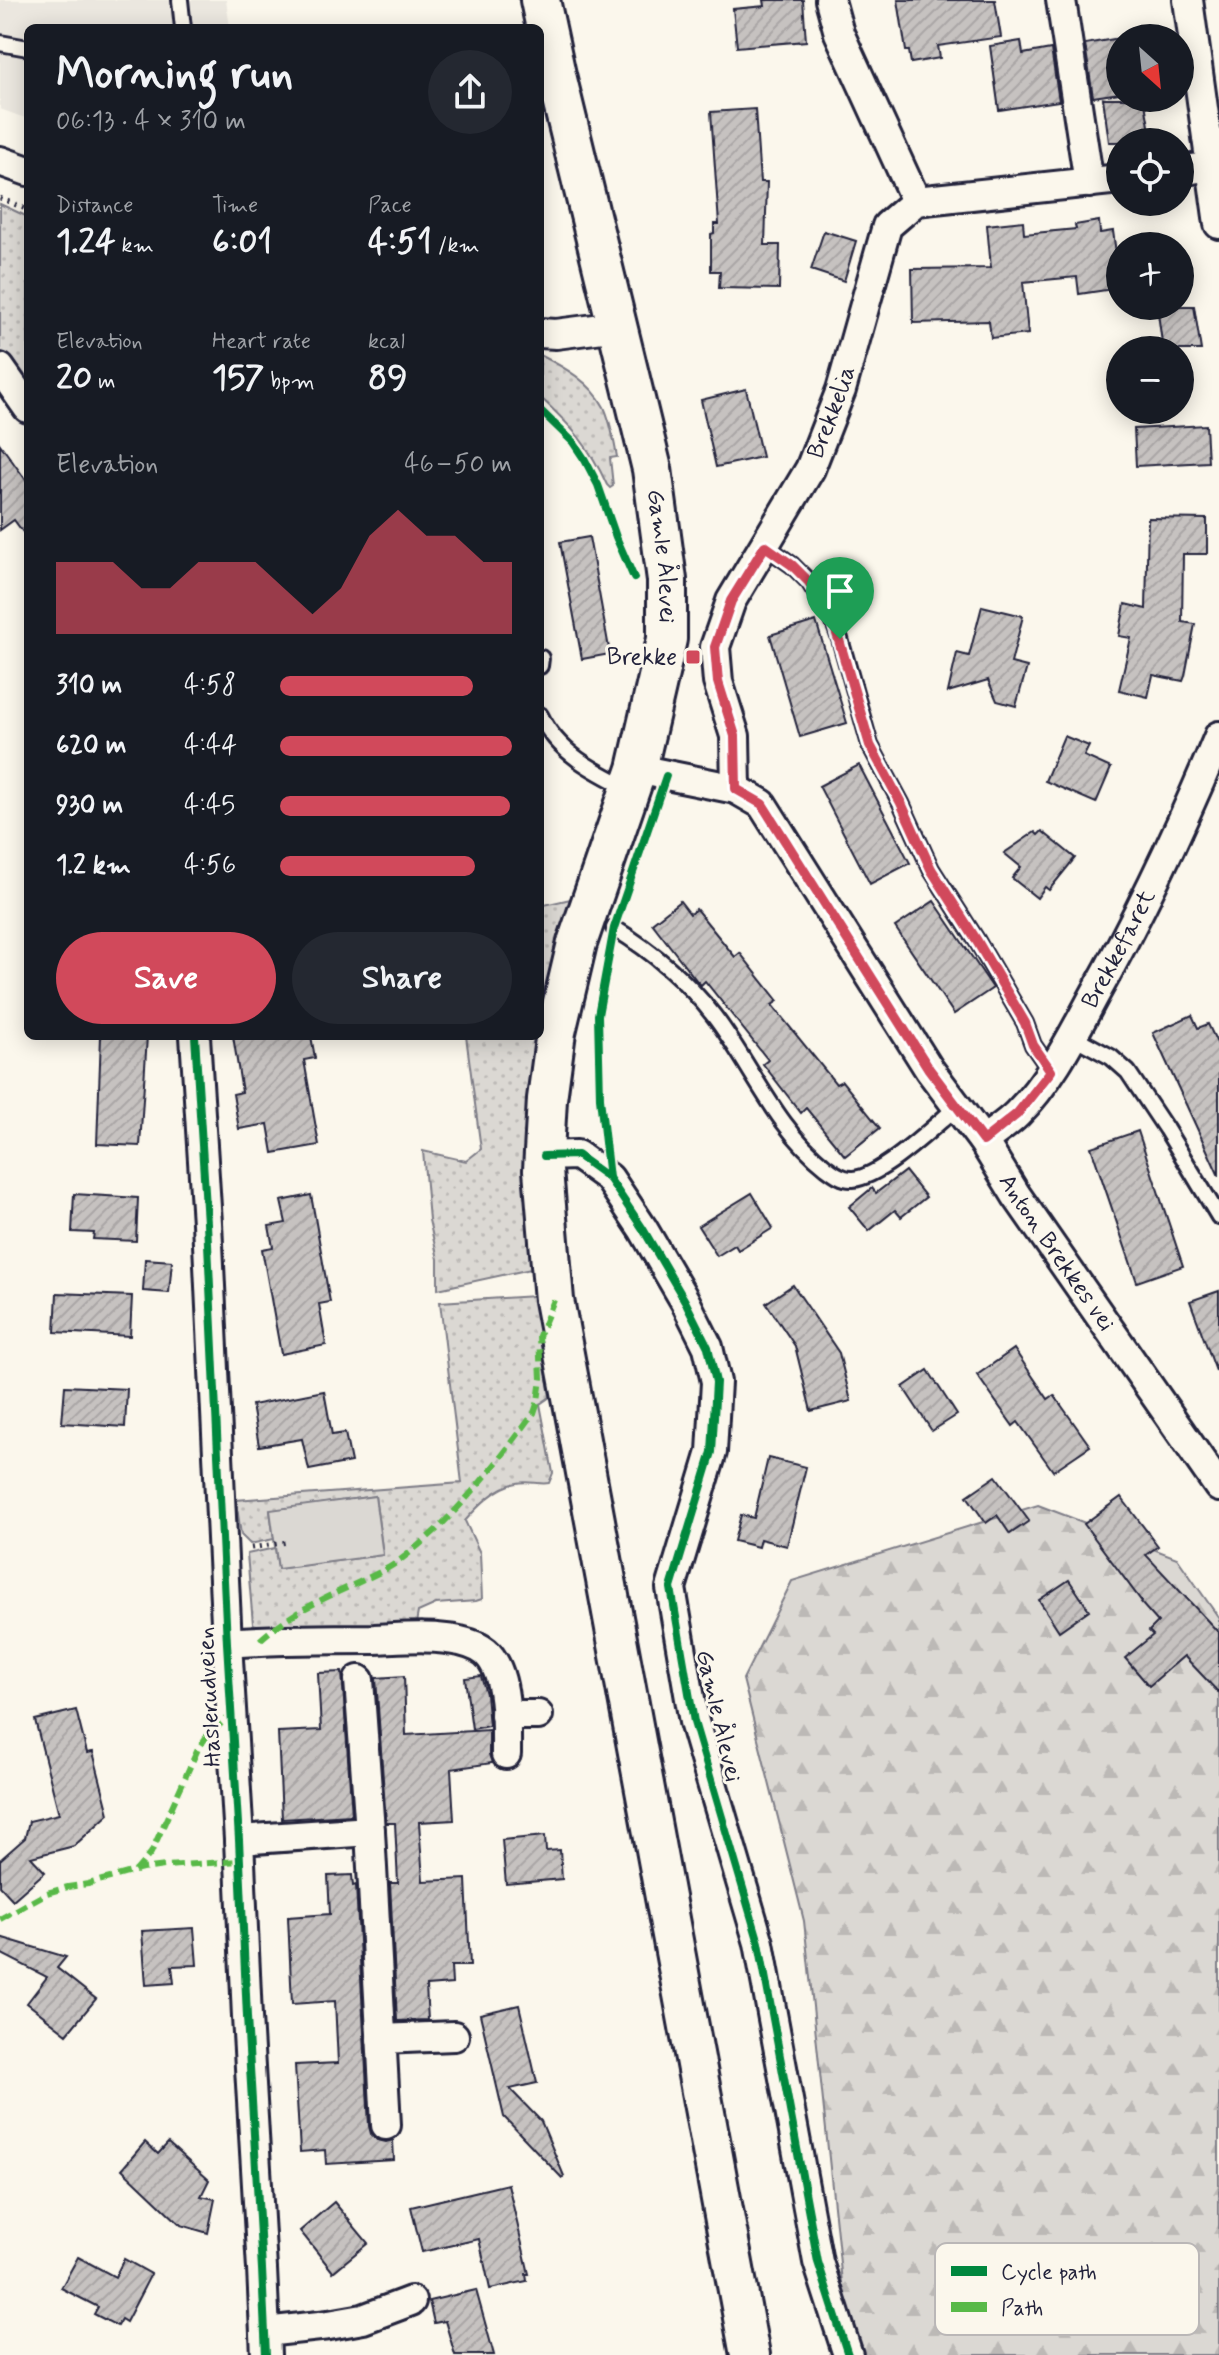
<!DOCTYPE html>
<html lang="en">
<head>
<meta charset="utf-8">
<style>
	:root { --surface:#171b24; --page:#242831; --text:#f1f3f6; --muted:#9ea1a6; --accent:#d1495b }
	body { margin:0; font-family:Mynerve,sans-serif; background:var(--page); color:var(--text); height:100vh; display:flex; flex-direction:column; font-size:30px; white-space:nowrap }
	* { box-sizing:border-box; margin:0 }
	p { font-size:26px; color:var(--muted) }
	.icon { flex:none; width:44px; height:44px; fill:none; stroke:currentColor; stroke-width:2; stroke-linecap:round; stroke-linejoin:round }
	.map { position:relative; flex:1; overflow:hidden }
	.sheet { position:absolute; left:24px; top:24px; width:520px; height:1016px; display:flex; flex-direction:column; background:var(--surface); border-radius:12px; box-shadow:0 4px 20px #0003 }
	.sheet>* { flex:none }
	.needle { width:52px; rotate:153deg }
	.buttons { position:absolute; left:1106px; top:24px; display:grid; gap:16px }
	.buttons a { display:grid; place-items:center; width:88px; height:88px; border-radius:50%; background:var(--surface); box-shadow:0 4px 20px #0003; font-size:40px }
	.pin { position:absolute; display:grid; place-items:center; width:68px; height:68px; color:#fff; margin:-82px -34px; border-radius:50% 50% 50% 0; rotate:-45deg; box-shadow:0 0 8px #0007 }
	.pin .icon { rotate:45deg }
	.round { display:grid; place-items:center; flex:none; width:84px; height:84px; border-radius:42px; background:var(--page) }
	.summary { display:flex; align-items:center; justify-content:space-between; height:136px; padding:0 32px }
	h1 { font-size:44px; font-weight:800; line-height:60px }
	.figures { display:grid; grid-template-columns:repeat(3,1fr); gap:12px; height:136px; padding:8px 32px }
	.figures div { display:grid; align-content:center }
	.figures b { font-size:34px; font-weight:800 }
	.figures small { font-size:22px; font-weight:400 }
	.figures p { font-size:22px }
	.chart { height:224px; padding:16px 32px }
	.chart p { display:flex; justify-content:space-between }
	.chart svg { width:100%; height:144px; margin-top:8px; fill:var(--accent); opacity:.7 }
	.action { display:flex; gap:16px; margin-top:auto; padding:16px 32px }
	.action a { flex:1; height:92px; border-radius:48px; background:var(--accent); color:#fff; font-size:32px; font-weight:800; line-height:92px; text-align:center }
	.action a+a { background:var(--page); color:var(--text) }
	ul { padding:0 32px; list-style:none; font-size:26px }
	li { display:grid; grid-template-columns:128px 96px 1fr; align-items:center; height:60px }
	li i { height:20px; border-radius:10px; background:var(--accent) }
	.map>svg:first-child { display:block }
	.built { fill:#ebe7df }
	.grass { fill:url(#grass-dots); stroke:#7e7d87; stroke-width:2 }
	.forest { fill:url(#forest-firs); stroke:#7e7d87; stroke-width:2 }
	.park { fill:#dbd8d3; stroke:#7e7d87; stroke-width:2 }
	.building { fill:url(#building-hatch); stroke:#22223b; stroke-width:2 }
	.lines { fill:none; stroke-linecap:round; stroke-linejoin:round }
	.service-casing { stroke:#22223b; stroke-width:20 }
	.minor-casing { stroke:#22223b; stroke-width:34 }
	.secondary-casing { stroke:#22223b; stroke-width:44 }
	.path { stroke:#22223b; stroke-width:5; stroke-dasharray:2 6; stroke-linecap:butt }
	.service { stroke:#fbf7ec; stroke-width:14 }
	.minor { stroke:#fbf7ec; stroke-width:28 }
	.secondary { stroke:#fbf7ec; stroke-width:38 }
	.quiet { stroke:#58b947; stroke-width:6; stroke-dasharray:12 6; stroke-linecap:butt }
	.cycleway-casing { stroke:#fbf7ec; stroke-width:13 }
	.cycleway { stroke:#00873e; stroke-width:8 }
	.route-casing { stroke:#fff; stroke-width:16 }
	.route { stroke:#d1495b; stroke-width:10 }
	.poi-dot { fill:#d1495b; stroke:#fbf7ec; stroke-width:3 }
	.labels { text-anchor:middle; dominant-baseline:central; stroke-width:6; stroke-linejoin:round; paint-order:stroke }
	.street-label { font-size:24px; fill:#22223b; stroke:#fbf7ec }
	.poi-label { font-size:24px; fill:#22223b; stroke:#fbf7ec; text-anchor:end }
	.key { fill:#fbf7ec; stroke:#bab7b7; stroke-width:2 }
	.key-label { font-size:22px; fill:#22223b }
</style>
</head>
<body>
<div class="map">
<svg width="1219" height="2355" viewBox="0 0 1219 2355">
	<defs>
		<pattern id="grass-dots" width="8" height="8" patternUnits="userSpaceOnUse" patternTransform="scale(2)"><rect width="8" height="8" fill="#dbd8d3"/><path d="M2 2h.1M6 6h.1" fill="none" stroke="#bcb9b6" stroke-width="1.8" stroke-linecap="round"/></pattern>
		<pattern id="forest-firs" width="22" height="20" patternUnits="userSpaceOnUse" patternTransform="scale(2)"><rect width="22" height="20" fill="#dbd8d3"/><path d="M5 1l3.5 6h-7zM16 11l3.5 6h-7z" fill="#bcb9b6"/></pattern>
		<pattern id="building-hatch" width="6" height="6" patternUnits="userSpaceOnUse" patternTransform="scale(2)"><rect width="6" height="6" fill="#c6c2c0"/><path d="M-1 1l2-2M0 6l6-6M5 7l2-2" fill="none" stroke="#aaa6a6"/></pattern>
	</defs>
	<rect width="100%" height="100%" fill="#fbf7ec"/>
	<filter id="ink" filterUnits="userSpaceOnUse"><feTurbulence type="fractalNoise" baseFrequency=".0125" numOctaves="2"/><feDisplacementMap in="SourceGraphic" scale="16" xChannelSelector="R" yChannelSelector="G"/><feConvolveMatrix kernelMatrix="1 2 1 2 8 2 1 2 1" color-interpolation-filters="sRGB"/></filter>
	<g filter="url(#ink)">
		<path class="built" d="M0,0H226L230,28H28V119L0,109Z"/>
		<g class="grass">
			<path d="M0,204L28,217V395L0,354Z"/>
			<path d="M540,355C564,367 591,382 604,407C611,422 614,441 617,457L610,458L613,486L610,488L607,485C589,445 571,426 540,397Z"/>
			<path d="M570,899L540,1023V906Z"/>
			<path d="M466,1036H538L525,1138L527,1222L531,1269L438,1289V1259L429,1220L423,1151L466,1161L481,1149Z"/>
			<path d="M535,1296L550,1397L540,1404L553,1473L549,1483C539,1485 528,1480 517,1483C496,1487 478,1506 465,1521L480,1553L482,1599L476,1601L436,1604L418,1612L415,1629L280,1632L253,1624L247,1554L275,1548L278,1569L383,1555L375,1496L270,1511L274,1539L250,1544L241,1535L236,1500L462,1483L440,1302Z"/>
		</g>
		<path class="forest" d="M1038,1505L1177,1558L1219,1618V2355H857L846,2320L804,1921L743,1679L792,1581Z"/>
		<path class="park" d="M375,1496L383,1555L278,1569L270,1510Z"/>
		<g class="building">
			<path d="M764,0H803L806,41L737,47L733,9L765,6Z"/>
			<path d="M898,0H995L1001,37L938,46L940,58L911,63L909,51H906Z"/>
			<path d="M1120,38V93L1093,97L1085,44Z"/>
			<path d="M1021,41L1023,54L1051,49L1059,101L999,110L990,46Z"/>
			<path d="M1103,98H1144L1152,142H1109Z"/>
			<path d="M755,109L760,182H767L765,245H780L779,289L719,288L720,271H711V234L714,233V224H719L711,112Z"/>
			<path d="M1023,221L1024,234L1076,229L1075,225L1099,221L1100,233L1113,231L1116,253H1120V288L1079,294L1077,277L1023,282L1028,334L991,338L989,321L913,323L912,269L991,268L987,225Z"/>
			<path d="M824,231L856,241L844,281L811,270Z"/>
			<path d="M1157,306H1194L1201,350H1163Z"/>
			<path d="M746,389L762,457L716,467L701,400Z"/>
			<path d="M1206,425L1208,462L1136,466L1134,429Z"/>
			<path d="M0,444L28,483V539L14,520L0,530Z"/>
			<path d="M1148,518L1207,519V554H1183L1182,622L1195,624L1185,676L1183,681L1153,675L1148,697L1119,690L1131,638L1119,636L1125,604L1146,609Z"/>
			<path d="M589,537L610,654L582,659L560,542Z"/>
			<path d="M982,606L1023,616L1011,663L1027,667L1016,706L997,701L988,680L948,692L957,653L969,656Z"/>
			<path d="M816,621L847,723L800,737L770,635Z"/>
			<path d="M1064,736L1089,746L1084,756L1111,768L1096,803L1045,781Z"/>
			<path d="M859,765L910,863L870,884L819,786Z"/>
			<path d="M1042,831L1075,858L1049,890L1045,887L1037,898L1012,878L1021,867L1004,853L1035,832L1038,835Z"/>
			<path d="M680,901L690,914L696,909L735,957L740,953L778,1001L772,1005L836,1084L842,1081L880,1128L845,1156L806,1108L801,1113L763,1064L768,1060L705,981L701,985L697,981L652,923Z"/>
			<path d="M934,901L993,988L954,1014L895,927Z"/>
			<path d="M1192,1015L1198,1028L1208,1024L1219,1047V1176L1153,1033Z"/>
			<path d="M101,1036H147L140,1146L97,1144Z"/>
			<path d="M233,1036H311L315,1058L304,1060L319,1145L273,1153L268,1124L239,1129L233,1094L242,1092Z"/>
			<path d="M1138,1131L1183,1266L1137,1282L1091,1147Z"/>
			<path d="M905,1171L926,1197L901,1217L895,1210L869,1231L849,1207L872,1188L876,1193Z"/>
			<path d="M752,1193L773,1228L738,1250L735,1245L717,1256L698,1226Z"/>
			<path d="M74,1194L138,1198L136,1241L93,1239L94,1233L72,1232Z"/>
			<path d="M311,1195L330,1302L319,1304L326,1345L281,1354L262,1249L273,1247L269,1226L286,1223L281,1201Z"/>
			<path d="M145,1259L172,1261L169,1293L143,1291Z"/>
			<path d="M793,1285L839,1353L851,1401L811,1411L795,1346L766,1303Z"/>
			<path d="M1219,1291V1370L1216,1371L1190,1301Z"/>
			<path d="M57,1293L132,1296L130,1336L55,1332Z"/>
			<path d="M1014,1349L1048,1399L1054,1395L1090,1446L1053,1471L1018,1422L1013,1426L977,1375Z"/>
			<path d="M928,1370L957,1415L932,1431L903,1387Z"/>
			<path d="M65,1386L127,1389L125,1427L62,1423Z"/>
			<path d="M324,1391L332,1435L345,1433L351,1462L309,1470L302,1439L259,1446L252,1405Z"/>
			<path d="M768,1458L806,1467L787,1546L760,1539L758,1547L734,1541L741,1515L754,1518Z"/>
			<path d="M996,1476L1029,1521L1010,1534L997,1515L986,1523L967,1496Z"/>
			<path d="M1121,1497L1158,1546L1146,1555L1219,1633V1693L1184,1656L1149,1686L1125,1658L1153,1635L1149,1631L1158,1622L1141,1603L1142,1602L1084,1524Z"/>
			<path d="M1069,1580L1089,1610L1059,1631L1039,1600Z"/>
			<path d="M342,1672L352,1815L282,1819L278,1732L321,1730L318,1673Z"/>
			<path d="M404,1676L406,1735L489,1730V1754L492,1763L451,1769L454,1820L419,1822L423,1881L466,1879L470,1966H451L452,1984L426,1986L428,2020L397,2021L390,1883H398L395,1823H386L376,1678Z"/>
			<path d="M481,1676L486,1694L489,1726L472,1729L465,1678Z"/>
			<path d="M76,1710L87,1753L93,1752L109,1814L74,1846L31,1857L45,1872L13,1900L0,1886V1860L25,1838L29,1821L59,1814L35,1720Z"/>
			<path d="M545,1836L546,1851L560,1850L562,1879L506,1884L502,1840Z"/>
			<path d="M352,1875L353,1886L356,1885L369,2126L371,2134L378,2140L386,2142L393,2140L394,2160L326,2164L325,2150L300,2152L295,2065L338,2063L335,2001L292,2004L288,1917L330,1914L328,1876Z"/>
			<path d="M194,1928L197,1965L172,1966L174,1983L146,1985L142,1931Z"/>
			<path d="M0,1937L66,1957L57,1968L96,1999L67,2034L27,2003L47,1977L0,1953Z"/>
			<path d="M519,2005L537,2083L510,2089L541,2121L564,2176L562,2178L504,2117L480,2014Z"/>
			<path d="M145,2142L158,2154L168,2143L209,2180L201,2196L215,2199L208,2233L181,2225L122,2169Z"/>
			<path d="M508,2184L529,2274H526L527,2281L490,2289L479,2239L422,2252L411,2207Z"/>
			<path d="M334,2202L368,2243L333,2272L300,2231Z"/>
			<path d="M78,2257L115,2277L124,2259L151,2274L126,2322L121,2319L117,2326L94,2314L98,2307L61,2288Z"/>
			<path d="M476,2290L494,2355H455L445,2321L434,2323L429,2301Z"/>
		</g>
		<g class="lines">
			<defs>
				<g id="service">
					<path d="M180,0L183,28"/>
					<path d="M0,43L28,48"/>
					<path d="M765,546L792,565L809,582L833,620L840,639L870,745L901,803L931,869L977,941L1025,1023L1033,1045L1051,1071"/>
					<path d="M540,666L541,658"/>
					<path d="M540,715C558,753 594,771 630,789"/>
					<path d="M614,928C652,951 687,981 714,1016C753,1067 775,1127 826,1167C834,1173 843,1180 853,1179C882,1177 934,1126 957,1107"/>
					<path d="M1072,1036L1111,1057L1128,1072L1166,1129L1219,1217"/>
				</g>
				<g id="minor">
					<path d="M830,0L839,33L916,201"/>
					<path d="M1061,0L1089,183"/>
					<path d="M1188,0L1219,224"/>
					<path d="M0,161L28,171"/>
					<path d="M1180,171L1211,166"/>
					<path d="M540,333L556,334L618,326"/>
					<path d="M0,368L28,408"/>
					<path id="s1" d="M637,769L736,789L762,804L929,1069L983,1141L1016,1195L1219,1487"/>
					<path id="s2" d="M736,789L735,736L718,682L715,647L731,601L810,469L841,390L887,226L916,201L1120,179"/>
					<path d="M195,1036L207,1223L227,1643L239,1840L247,2017L262,2269L266,2355"/>
					<path id="s3" d="M983,1141C994,1132 1007,1124 1017,1114C1050,1081 1072,1037 1094,996C1141,912 1182,825 1219,736"/>
					<path d="M544,1156L577,1155L609,1178L643,1229L685,1301L708,1347L716,1382L712,1452L671,1588L694,1722L759,1943L818,2262L848,2355"/>
					<path d="M227,1643C276,1639 325,1639 374,1639C402,1638 432,1635 460,1641C472,1644 484,1648 491,1658C508,1681 506,1727 506,1754"/>
					<path d="M359,1680L370,1831"/>
					<path d="M505,1715H538"/>
					<path d="M239,1840L370,1831L386,2125"/>
					<path d="M381,2039L454,2036"/>
					<path d="M265,2332L329,2325L363,2319L411,2301"/>
				</g>
				<g id="secondary">
					<path id="s4" d="M540,0L556,75L652,469L667,580V639L637,769L577,943L556,1032L547,1099L543,1170L554,1300L750,2355"/>
				</g>
			</defs>
			<use href="#service" class="service-casing"/>
			<use href="#minor" class="minor-casing"/>
			<use href="#secondary" class="secondary-casing"/>
			<g class="path">
				<path d="M0,198L28,210"/>
				<path d="M251,1548L287,1542"/>
			</g>
			<use href="#service" class="service"/>
			<use href="#minor" class="minor"/>
			<use href="#secondary" class="secondary"/>
			<g class="quiet">
				<path d="M260,1640C297,1606 344,1591 388,1568C405,1558 421,1543 436,1530C473,1494 504,1454 534,1413L538,1401L541,1379L539,1336L554,1300"/>
				<path d="M135,1872L151,1853L198,1749L207,1736L231,1715"/>
				<path d="M0,1919L47,1893L68,1887L88,1884L142,1869L165,1866L240,1861"/>
			</g>
			<defs>
				<g id="cycleway">
					<path d="M540,410L573,442L585,460L598,485L616,537L634,578"/>
					<path d="M195,1036L207,1223L227,1643L239,1840L247,2017L262,2269L266,2355"/>
					<path d="M544,1156L577,1155L609,1178L643,1229L685,1301L708,1347L716,1382L712,1452L671,1588L694,1722L759,1943L818,2262L848,2355"/>
					<path d="M609,1178L600,1098L598,1015L614,928L666,776"/>
				</g>
			</defs>
			<use href="#cycleway" class="cycleway-casing"/>
			<use href="#cycleway" class="cycleway"/>
		</g>
	</g>
	<g class="lines" filter="url(#ink)">
		<defs>
			<path id="route" d="M765,546L792,565L809,582L833,620L870,745L901,803L931,869L977,941L1025,1023L1033,1045L1051,1071L1017,1114L983,1141L929,1069L762,804L736,789L735,736L718,682L715,647L731,601Z"/>
		</defs>
		<use href="#route" class="route-casing"/>
		<use href="#route" class="route"/>
	</g>
	<rect class="poi-dot" x="685" y="649" width="16" height="16" rx="4"/>
	<g class="labels">
		<g class="street-label">
			<text stroke="none"><textPath href="#s2" startOffset="408">Brekkelia</textPath></text>
			<text stroke="none"><textPath href="#s4" startOffset="570">Gamle Ålevei</textPath></text>
			<text stroke="none"><textPath href="#s3" startOffset="238">Brekkefaret</textPath></text>
			<text stroke="none"><textPath href="#s1" startOffset="668">Anton Brekkes vei</textPath></text>
			<text transform="translate(210 1697) rotate(-93)">Haslerudveien</text>
			<text transform="translate(718 1716) rotate(77)">Gamle Ålevei</text>
		</g>
		<g class="poi-label">
			<text x="677" y="657">Brekke</text>
		</g>
	</g>
	<rect x="935" y="2243" width="264" height="92" rx="12" class="key"/>
	<rect x="951" y="2266" width="36" height="10" fill="#00873e"/>
	<rect x="951" y="2302" width="36" height="10" fill="#58b947"/>
	<g class="key-label">
		<text x="1001" y="2279">Cycle path</text>
		<text x="1001" y="2315">Path</text>
	</g>
</svg>
<div class="buttons">
<a><svg class="needle" viewBox="-14 -14 28 28"><path d="M0-13l5 13h-10z" fill="#e53935"/><path d="M0 13l5-13h-10z" fill="#9ea1a6"/></svg></a>
<a><svg class="icon" aria-label="locate" viewBox="0 0 24 24"><circle cx="12" cy="12" r="6"/><path d="M12 2v4M12 18v4M2 12h4M18 12h4"/></svg></a>
<a>+</a>
<a>−</a>
</div>
<div class="pin" style="left:840px;top:639px;background:#1e9e55"><svg class="icon" aria-label="arrive" viewBox="0 0 24 24"><path d="M6 21V4h12l-3 4 3 4H6"/></svg></div>
<section class="sheet">
<div class="summary"><div><h1>Morning run</h1><p>06:13 · 4 × 310 m</p></div><a class="round"><svg class="icon" aria-label="share" viewBox="0 0 24 24"><path d="M12 15V3M7 8l5-5 5 5M5 13v7h14v-7"/></svg></a></div>
<div class="figures">
<div><p>Distance</p><b>1.24<small> km</small></b></div>
<div><p>Time</p><b>6:01</b></div>
<div><p>Pace</p><b>4:51<small> /km</small></b></div>
</div>
<div class="figures">
<div><p>Elevation</p><b>20<small> m</small></b></div>
<div><p>Heart rate</p><b>157<small> bpm</small></b></div>
<div><p>kcal</p><b>89</b></div>
</div>
<div class="chart"><p><span>Elevation</span>46–50 m</p>
<svg viewBox="0 0 160 44" preserveAspectRatio="none"><path d="M0 44V22L10 22L20 22L30 30L40 30L50 22L60 22L70 22L80 30L90 38L100 30L110 14L120 6L130 14L140 14L150 22L160 22V44z"/></svg>
</div>
<ul>
<li><b>310 m</b>4:58<i style="width:83%"></i></li>
<li><b>620 m</b>4:44<i style="width:100%"></i></li>
<li><b>930 m</b>4:45<i style="width:99%"></i></li>
<li><b>1.2 km</b>4:56<i style="width:84%"></i></li>
</ul>
<div class="action"><a>Save</a><a>Share</a></div>
</section>
</div>
</body>
</html>
